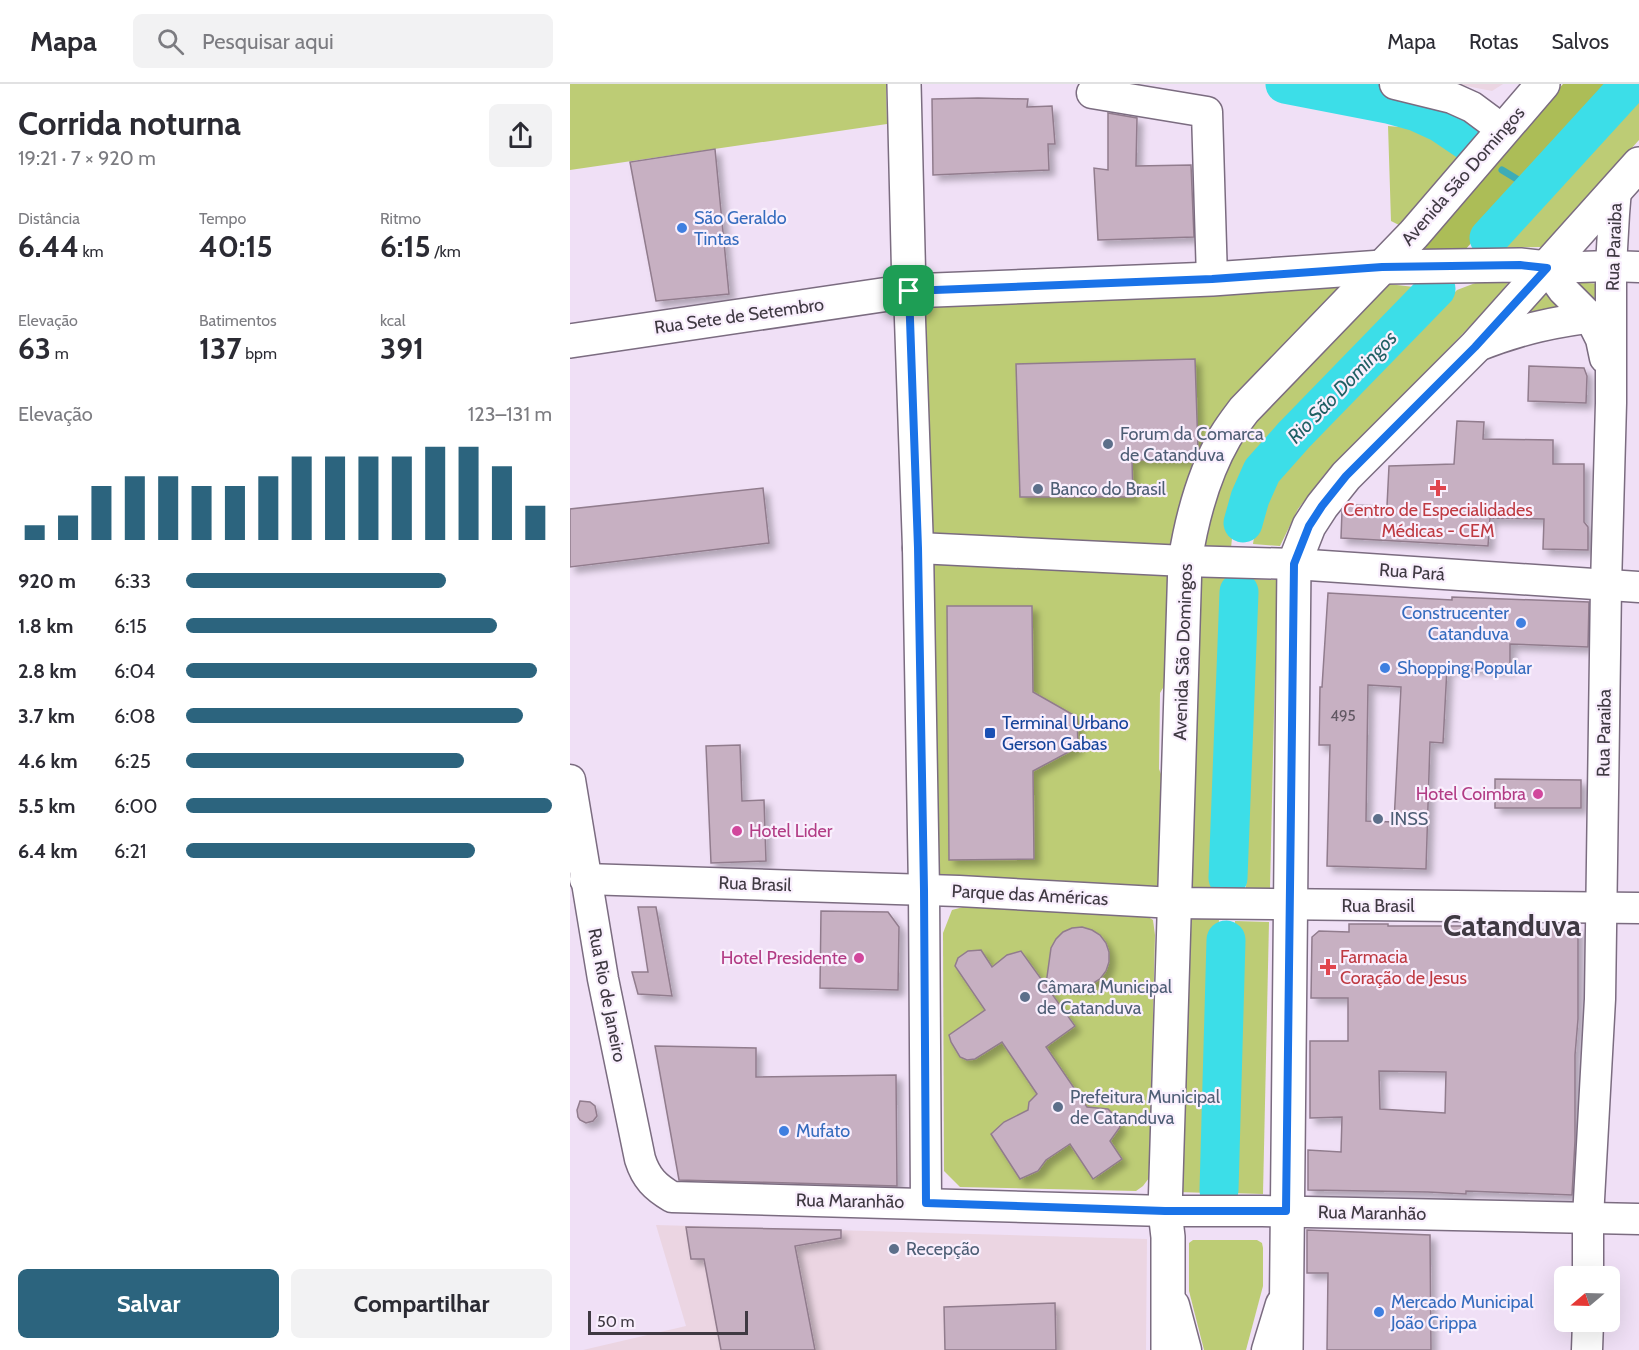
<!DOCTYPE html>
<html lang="pt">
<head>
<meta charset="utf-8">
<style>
	:root { --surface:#fff; --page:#f2f2f3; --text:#2b2b33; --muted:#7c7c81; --line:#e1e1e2; --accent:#2c647e }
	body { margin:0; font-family:Cabin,sans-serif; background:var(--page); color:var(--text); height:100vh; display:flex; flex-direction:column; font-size:22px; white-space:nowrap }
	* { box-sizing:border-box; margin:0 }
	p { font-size:20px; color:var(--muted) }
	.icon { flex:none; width:33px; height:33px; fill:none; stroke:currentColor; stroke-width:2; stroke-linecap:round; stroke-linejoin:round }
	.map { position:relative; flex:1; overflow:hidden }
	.drawer { display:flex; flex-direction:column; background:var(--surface); width:570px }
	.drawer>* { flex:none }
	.needle { width:39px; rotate:251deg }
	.fabs { position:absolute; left:984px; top:1182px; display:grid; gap:12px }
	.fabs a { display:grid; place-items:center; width:66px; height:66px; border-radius:9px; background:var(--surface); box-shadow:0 6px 24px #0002; font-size:30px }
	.scale { position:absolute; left:18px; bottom:15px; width:160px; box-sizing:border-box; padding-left:6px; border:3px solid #3f3942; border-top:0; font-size:16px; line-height:21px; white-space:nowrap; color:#3f3942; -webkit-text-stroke:4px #f9effd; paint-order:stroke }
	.pin { position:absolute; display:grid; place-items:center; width:51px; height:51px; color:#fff; margin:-26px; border-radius:12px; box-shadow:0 3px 9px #0006 }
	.round { display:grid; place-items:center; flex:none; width:63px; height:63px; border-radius:9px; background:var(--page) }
	.head { display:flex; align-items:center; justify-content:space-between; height:102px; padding:0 18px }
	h1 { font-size:33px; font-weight:700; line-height:45px }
	.stats { display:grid; grid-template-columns:repeat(3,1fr); gap:9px; height:102px; padding:6px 18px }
	.stats div { display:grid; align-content:center }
	.stats b { font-size:30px; font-weight:700 }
	.stats small { font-size:16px; font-weight:400 }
	.stats p { font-size:16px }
	.chart { height:168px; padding:12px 18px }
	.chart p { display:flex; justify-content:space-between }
	.chart svg { width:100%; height:108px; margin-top:6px; stroke:var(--accent); stroke-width:6 }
	.cta { display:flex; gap:12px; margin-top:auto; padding:12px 18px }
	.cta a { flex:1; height:69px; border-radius:9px; background:var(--accent); color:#fff; font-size:24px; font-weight:700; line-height:69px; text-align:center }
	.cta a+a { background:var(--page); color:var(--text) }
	ul { padding:0 18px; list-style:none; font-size:20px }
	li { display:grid; grid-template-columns:96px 72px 1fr; align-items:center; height:45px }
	li i { height:15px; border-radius:8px; background:var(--accent) }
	header { display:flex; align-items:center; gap:36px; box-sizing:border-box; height:84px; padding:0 30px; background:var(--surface); border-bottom:2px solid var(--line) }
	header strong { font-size:28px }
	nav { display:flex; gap:33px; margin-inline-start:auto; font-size:21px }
	.search { width:420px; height:54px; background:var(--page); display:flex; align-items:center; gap:15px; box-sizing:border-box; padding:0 21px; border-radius:9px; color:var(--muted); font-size:22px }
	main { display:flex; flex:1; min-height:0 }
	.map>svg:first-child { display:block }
	.industrial { fill:#ebd5e2 }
	.green { fill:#bdcc75 }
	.forest { fill:#acbd57 }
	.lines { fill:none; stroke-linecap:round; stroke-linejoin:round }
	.stream { stroke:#3dacb6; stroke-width:7 }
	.river { stroke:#3cdee8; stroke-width:39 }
	.building { fill:#c7b0c2; stroke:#917c8d; stroke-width:1.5; fill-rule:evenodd; filter:url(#shadow) }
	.minor-casing { stroke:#7b6c80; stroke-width:33 }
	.major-casing { stroke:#7b6c80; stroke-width:36 }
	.minor { stroke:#fff; stroke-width:30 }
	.major { stroke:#fff; stroke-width:33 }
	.route-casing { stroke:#fff; stroke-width:12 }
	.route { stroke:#1a73e8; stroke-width:8 }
	.shop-dot { fill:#3f7fe0; stroke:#f9effd; stroke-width:2 }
	.service-dot { fill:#5c6f8a; stroke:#f9effd; stroke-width:2 }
	.health-dot { fill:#e0444e; stroke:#f9effd; stroke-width:2 }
	.transit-dot { fill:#1a4fb4; stroke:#f9effd; stroke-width:2 }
	.hotel-dot { fill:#d1479c; stroke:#f9effd; stroke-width:2 }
	.labels { text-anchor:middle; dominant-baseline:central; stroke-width:4.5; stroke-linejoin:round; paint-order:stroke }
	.number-label { font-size:15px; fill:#615762 }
	.street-label { font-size:18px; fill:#3f3942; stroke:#f9effd }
	.shop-label { font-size:18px; fill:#366cbe; stroke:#f9effd; text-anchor:start }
	.service-label { font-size:18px; fill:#4e5e75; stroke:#f9effd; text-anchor:start }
	.health-label { font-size:18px; fill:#be3a42; stroke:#f9effd }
	.transit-label { font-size:18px; fill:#164399; stroke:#f9effd; text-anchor:start }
	.hotel-label { font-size:18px; fill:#b23c85; stroke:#f9effd; text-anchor:end }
	.water-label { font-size:20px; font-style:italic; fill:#206064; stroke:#f9effd }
	.town-label { font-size:30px; font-weight:bold; fill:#3f3942; stroke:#f9effd }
</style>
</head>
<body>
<header>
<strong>Mapa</strong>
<div class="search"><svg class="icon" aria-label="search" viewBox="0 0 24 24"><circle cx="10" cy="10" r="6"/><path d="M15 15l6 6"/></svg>Pesquisar aqui</div>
<nav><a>Mapa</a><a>Rotas</a><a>Salvos</a></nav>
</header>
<main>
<section class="drawer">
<div class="head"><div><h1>Corrida noturna</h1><p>19:21 · 7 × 920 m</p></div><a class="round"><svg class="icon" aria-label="share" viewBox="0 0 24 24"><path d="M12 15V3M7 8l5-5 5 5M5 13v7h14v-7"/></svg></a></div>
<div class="stats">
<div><p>Distância</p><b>6.44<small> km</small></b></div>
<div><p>Tempo</p><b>40:15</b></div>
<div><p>Ritmo</p><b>6:15<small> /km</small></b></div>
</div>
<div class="stats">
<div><p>Elevação</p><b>63<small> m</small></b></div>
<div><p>Batimentos</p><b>137<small> bpm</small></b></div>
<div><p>kcal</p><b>391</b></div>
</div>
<div class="chart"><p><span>Elevação</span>123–131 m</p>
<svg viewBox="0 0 160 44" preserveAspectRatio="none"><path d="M5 44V38M15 44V34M25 44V22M35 44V18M45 44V18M55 44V22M65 44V22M75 44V18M85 44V10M95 44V10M105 44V10M115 44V10M125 44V6M135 44V6M145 44V14M155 44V30"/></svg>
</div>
<ul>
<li><b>920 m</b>6:33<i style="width:71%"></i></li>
<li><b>1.8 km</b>6:15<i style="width:85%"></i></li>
<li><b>2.8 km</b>6:04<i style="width:96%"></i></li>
<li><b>3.7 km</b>6:08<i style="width:92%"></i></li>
<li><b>4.6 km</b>6:25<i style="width:76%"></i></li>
<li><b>5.5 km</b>6:00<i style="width:100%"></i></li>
<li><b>6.4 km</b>6:21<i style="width:79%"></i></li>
</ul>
<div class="cta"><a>Salvar</a><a>Compartilhar</a></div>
</section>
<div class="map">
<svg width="1069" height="1266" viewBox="0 0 1069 1266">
	<defs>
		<filter id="shadow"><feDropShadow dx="5.5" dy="5.5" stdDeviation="3" flood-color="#0004"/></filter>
	</defs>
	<rect width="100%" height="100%" fill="#f0e0f6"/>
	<g class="industrial">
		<path d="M886,0H933L922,7Z"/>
		<path d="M86,1141L577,1155L576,1266H13L116,1242Z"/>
	</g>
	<g class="green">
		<path d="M0,0H316L317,40L0,86Z"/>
		<path d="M1069,5V56L973,163L922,164Z"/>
		<path d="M818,42L841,44L867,55L889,67L899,79L841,147L821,137Z"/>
		<path d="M780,198L662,319L599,594L590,609L589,685L594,698L592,807L365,798L351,220Z"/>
		<path d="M908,198L938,199L924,217L810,336L754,391L728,425L710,462L683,460L687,432L700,401L728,366L887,206Z"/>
		<path d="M1001,198L1033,200L1027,221Z"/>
		<path d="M818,200L853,204L683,379L666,416L661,464H632L645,410L665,363L687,334Z"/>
		<path d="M979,203L995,224L954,232Z"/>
		<path d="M630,493L660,494L651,805L621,804Z"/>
		<path d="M683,495L707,496L700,805L676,804Z"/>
		<path d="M408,819L572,829L583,836L585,851L579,1094L573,1102L566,1107L390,1103L374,1087L373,849L382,826Z"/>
		<path d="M617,834L649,835L640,1109L608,1108Z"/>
		<path d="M665,837L699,838L693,1110L659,1109Z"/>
		<path d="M623,1156H687L692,1159L693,1164V1202L676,1266H634L619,1207V1159Z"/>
	</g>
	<path class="forest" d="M993,0H1045L894,167H847Z"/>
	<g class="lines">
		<path class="stream" d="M932,86L963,105"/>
		<g class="river">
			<path d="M715,0L818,20L847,28L871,39L905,62"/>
			<path d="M919,154L1060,0"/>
			<path d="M673,439L680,414L692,387L724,351L866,205"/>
			<path d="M658,794L669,508"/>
			<path d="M649,1106L656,856"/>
		</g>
	</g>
	<g class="building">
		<path d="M408,14L458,15L457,23L482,22L485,60H478L479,86L363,91L362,15Z"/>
		<path d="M538,29L567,34L566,82L621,81L624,153L528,156L524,84L538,86Z"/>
		<path d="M145,65L159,210L86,217L60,78Z"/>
		<path d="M625,275L628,365L623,376H562L563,413H450L446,280Z"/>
		<path d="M959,282L1014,284L1017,292L1016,319L958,317Z"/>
		<path d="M887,337L914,338L913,355L983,356V380H1014V438L1018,443V466L973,465L974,435L920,434L918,462L771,454L772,427L777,421L817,422L819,382L884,380Z"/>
		<path d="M193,404L199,459L0,483V425Z"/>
		<path d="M758,509L882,516V513L1019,518L1018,563L940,560V586L877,584L873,659L860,658L856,785L757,782L760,661H749L750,603H752ZM798,601L831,603L824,738L796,737Z"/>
		<path d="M377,522H462L463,608L507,633L508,663L463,687L464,775L379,776Z"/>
		<path d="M170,661L172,717L194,716L196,777L141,779L136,662Z"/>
		<path d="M925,695L1011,696V724H925Z"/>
		<path d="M68,823H86L102,912L68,910L62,888H78Z"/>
		<path d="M251,827L318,828L329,843L328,906L250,904Z"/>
		<path d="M779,840H818V842H964V846L1008,843V935L1005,971V1057L1002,1111L896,1107V1110L858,1108L738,1106V1066L771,1068L772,1033L740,1034V957H778V914H741L742,853L749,847L779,848ZM809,987L876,988L875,1029L810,1025Z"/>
		<path d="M512,843L522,846L530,851L536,859L539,868V878L536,887L530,895L522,900L513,903L476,900L481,864L486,855L493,848L502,844Z"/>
		<path d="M411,866L422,883L437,871L451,867L505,942L476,963L517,1023L538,1025L545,1032L550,1043L540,1057L552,1075L523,1095L500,1060L476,1076L468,1087L450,1095L421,1050L434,1038L458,1026L459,1018L467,1010L432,958L405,975L397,976L390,973L381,958L379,951L415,926L385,882L388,874L398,867Z"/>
		<path d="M85,962L186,964V993L326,991L327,1102L109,1096Z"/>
		<path d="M10,1017L20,1018L25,1022L27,1032L23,1037L16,1039L10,1036L8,1033L7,1026Z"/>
		<path d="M116,1143L271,1146V1154L225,1162L245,1266H151L134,1175H121Z"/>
		<path d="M737,1146L860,1151L861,1266H757L758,1189H737Z"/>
		<path d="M485,1219L486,1266H375L374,1223Z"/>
	</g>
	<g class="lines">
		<defs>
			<g id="minor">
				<path d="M825,0L882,14L902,23L933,46"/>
				<path d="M522,9L637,28L642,195"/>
				<path d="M977,184L993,206L1020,233L1031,255L1035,274"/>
				<path d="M977,184L1041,182L1069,183"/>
				<path d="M339,207L348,464L354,806L356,1119"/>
				<path d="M905,263C950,245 986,237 1033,232"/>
				<path d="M348,464L615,477L724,480L1069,503"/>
				<path d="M0,696L33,895L70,1075C76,1094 85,1103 102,1113L595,1127H692L1069,1135"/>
				<path d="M15,795L389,807L604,819L1069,824"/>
				<path d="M1018,1192V1134L1030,915L1036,502L1041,319V182L1044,130L1046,105"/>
				<path d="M604,1221L616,1266"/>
				<path d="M697,1266L711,1220"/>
				<path d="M1017,1266L1018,1238"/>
			</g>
			<g id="major">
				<path d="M334,0L339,207"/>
				<path d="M0,257L339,207L642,195L812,183L950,181L977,184"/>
				<path d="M598,1266V1153L595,1127L615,477C622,433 633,391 655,353C661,343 668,334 674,326L844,150L973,0"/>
				<path d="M716,1266L724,480L739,442L752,422L776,392L905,263L1069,80"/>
			</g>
		</defs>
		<use href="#minor" class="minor-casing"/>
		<use href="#major" class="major-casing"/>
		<use href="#minor" class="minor"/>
		<use href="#major" class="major"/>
	</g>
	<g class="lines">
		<defs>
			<path id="route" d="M950,181L977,184L905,263L776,392L752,422L739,442L724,480L716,1127H595L356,1119L354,806L348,464L339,207L642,195L812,183Z"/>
		</defs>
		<use href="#route" class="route-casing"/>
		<use href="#route" class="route"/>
	</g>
	<g class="shop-dot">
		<circle cx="112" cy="144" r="6"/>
		<circle cx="951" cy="539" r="6"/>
		<circle cx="815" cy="584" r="6"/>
		<circle cx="214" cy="1047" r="6"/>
		<circle cx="809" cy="1228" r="6"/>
	</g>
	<g class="service-dot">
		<circle cx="538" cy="360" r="6"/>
		<circle cx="468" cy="405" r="6"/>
		<circle cx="808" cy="735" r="6"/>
		<circle cx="455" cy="913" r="6"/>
		<circle cx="488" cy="1023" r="6"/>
		<circle cx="324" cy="1165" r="6"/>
	</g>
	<g class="health-dot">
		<path d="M865 395h6v6h6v6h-6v6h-6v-6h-6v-6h6z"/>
		<path d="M755 874h6v6h6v6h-6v6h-6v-6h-6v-6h6z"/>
	</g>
	<rect class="transit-dot" x="414" y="643" width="12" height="12" rx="3"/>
	<g class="hotel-dot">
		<circle cx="968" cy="710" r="6"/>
		<circle cx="167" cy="747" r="6"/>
		<circle cx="289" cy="874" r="6"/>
	</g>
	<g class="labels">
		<g class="number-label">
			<text x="773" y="632">495</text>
		</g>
		<g class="street-label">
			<text transform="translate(893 92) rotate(-49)">Avenida São Domingos</text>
			<text transform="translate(1044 163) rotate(-88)">Rua Paraiba</text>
			<text transform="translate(169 232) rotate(-8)">Rua Sete de Setembro</text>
			<text transform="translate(842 488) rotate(4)">Rua Pará</text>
			<text transform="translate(613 568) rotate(-88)">Avenida São Domingos</text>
			<text transform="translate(1034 649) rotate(-89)">Rua Paraiba</text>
			<text transform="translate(185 800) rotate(2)">Rua Brasil</text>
			<text transform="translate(460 811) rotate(3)">Parque das Américas</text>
			<text x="808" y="822">Rua Brasil</text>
			<text transform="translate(37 911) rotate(79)">Rua Rio de Janeiro</text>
			<text transform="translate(280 1117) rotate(1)">Rua Maranhão</text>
			<text transform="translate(802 1129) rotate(1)">Rua Maranhão</text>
		</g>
		<g class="shop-label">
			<text x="124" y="134">São Geraldo<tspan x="124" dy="21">Tintas</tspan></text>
			<text x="939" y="529" text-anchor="end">Construcenter<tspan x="939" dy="21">Catanduva</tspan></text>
			<text x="827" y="584">Shopping Popular</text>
			<text x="226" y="1047">Mufato</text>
			<text x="821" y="1218">Mercado Municipal<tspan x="821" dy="21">João Crippa</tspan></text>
		</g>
		<g class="service-label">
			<text x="550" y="350">Forum da Comarca<tspan x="550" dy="21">de Catanduva</tspan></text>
			<text x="480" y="405">Banco do Brasil</text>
			<text x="820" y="735">INSS</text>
			<text x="467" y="903">Câmara Municipal<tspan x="467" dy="21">de Catanduva</tspan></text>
			<text x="500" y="1013">Prefeitura Municipal<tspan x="500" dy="21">de Catanduva</tspan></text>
			<text x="336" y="1165">Recepção</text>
		</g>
		<g class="health-label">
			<text x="868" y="426">Centro de Especialidades<tspan x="868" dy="21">Médicas - CEM</tspan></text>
			<text x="770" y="873" text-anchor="start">Farmacia<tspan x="770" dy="21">Coração de Jesus</tspan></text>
		</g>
		<g class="transit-label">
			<text x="432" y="639">Terminal Urbano<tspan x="432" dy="21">Gerson Gabas</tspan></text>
		</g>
		<g class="hotel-label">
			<text x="956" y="710">Hotel Coimbra</text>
			<text x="179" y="747" text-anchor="start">Hotel Lider</text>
			<text x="277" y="874">Hotel Presidente</text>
		</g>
		<g class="water-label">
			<text transform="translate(772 303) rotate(-46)">Rio São Domingos</text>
		</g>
		<g class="town-label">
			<text x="942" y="841">Catanduva</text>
		</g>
	</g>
</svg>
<div class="fabs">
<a><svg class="needle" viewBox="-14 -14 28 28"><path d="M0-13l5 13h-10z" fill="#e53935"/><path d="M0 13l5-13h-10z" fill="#7c7c81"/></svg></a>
</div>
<div class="scale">50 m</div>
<div class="pin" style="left:339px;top:207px;background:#1e9e55"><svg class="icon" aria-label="arrive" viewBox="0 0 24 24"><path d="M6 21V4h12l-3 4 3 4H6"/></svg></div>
</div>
</main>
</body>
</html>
